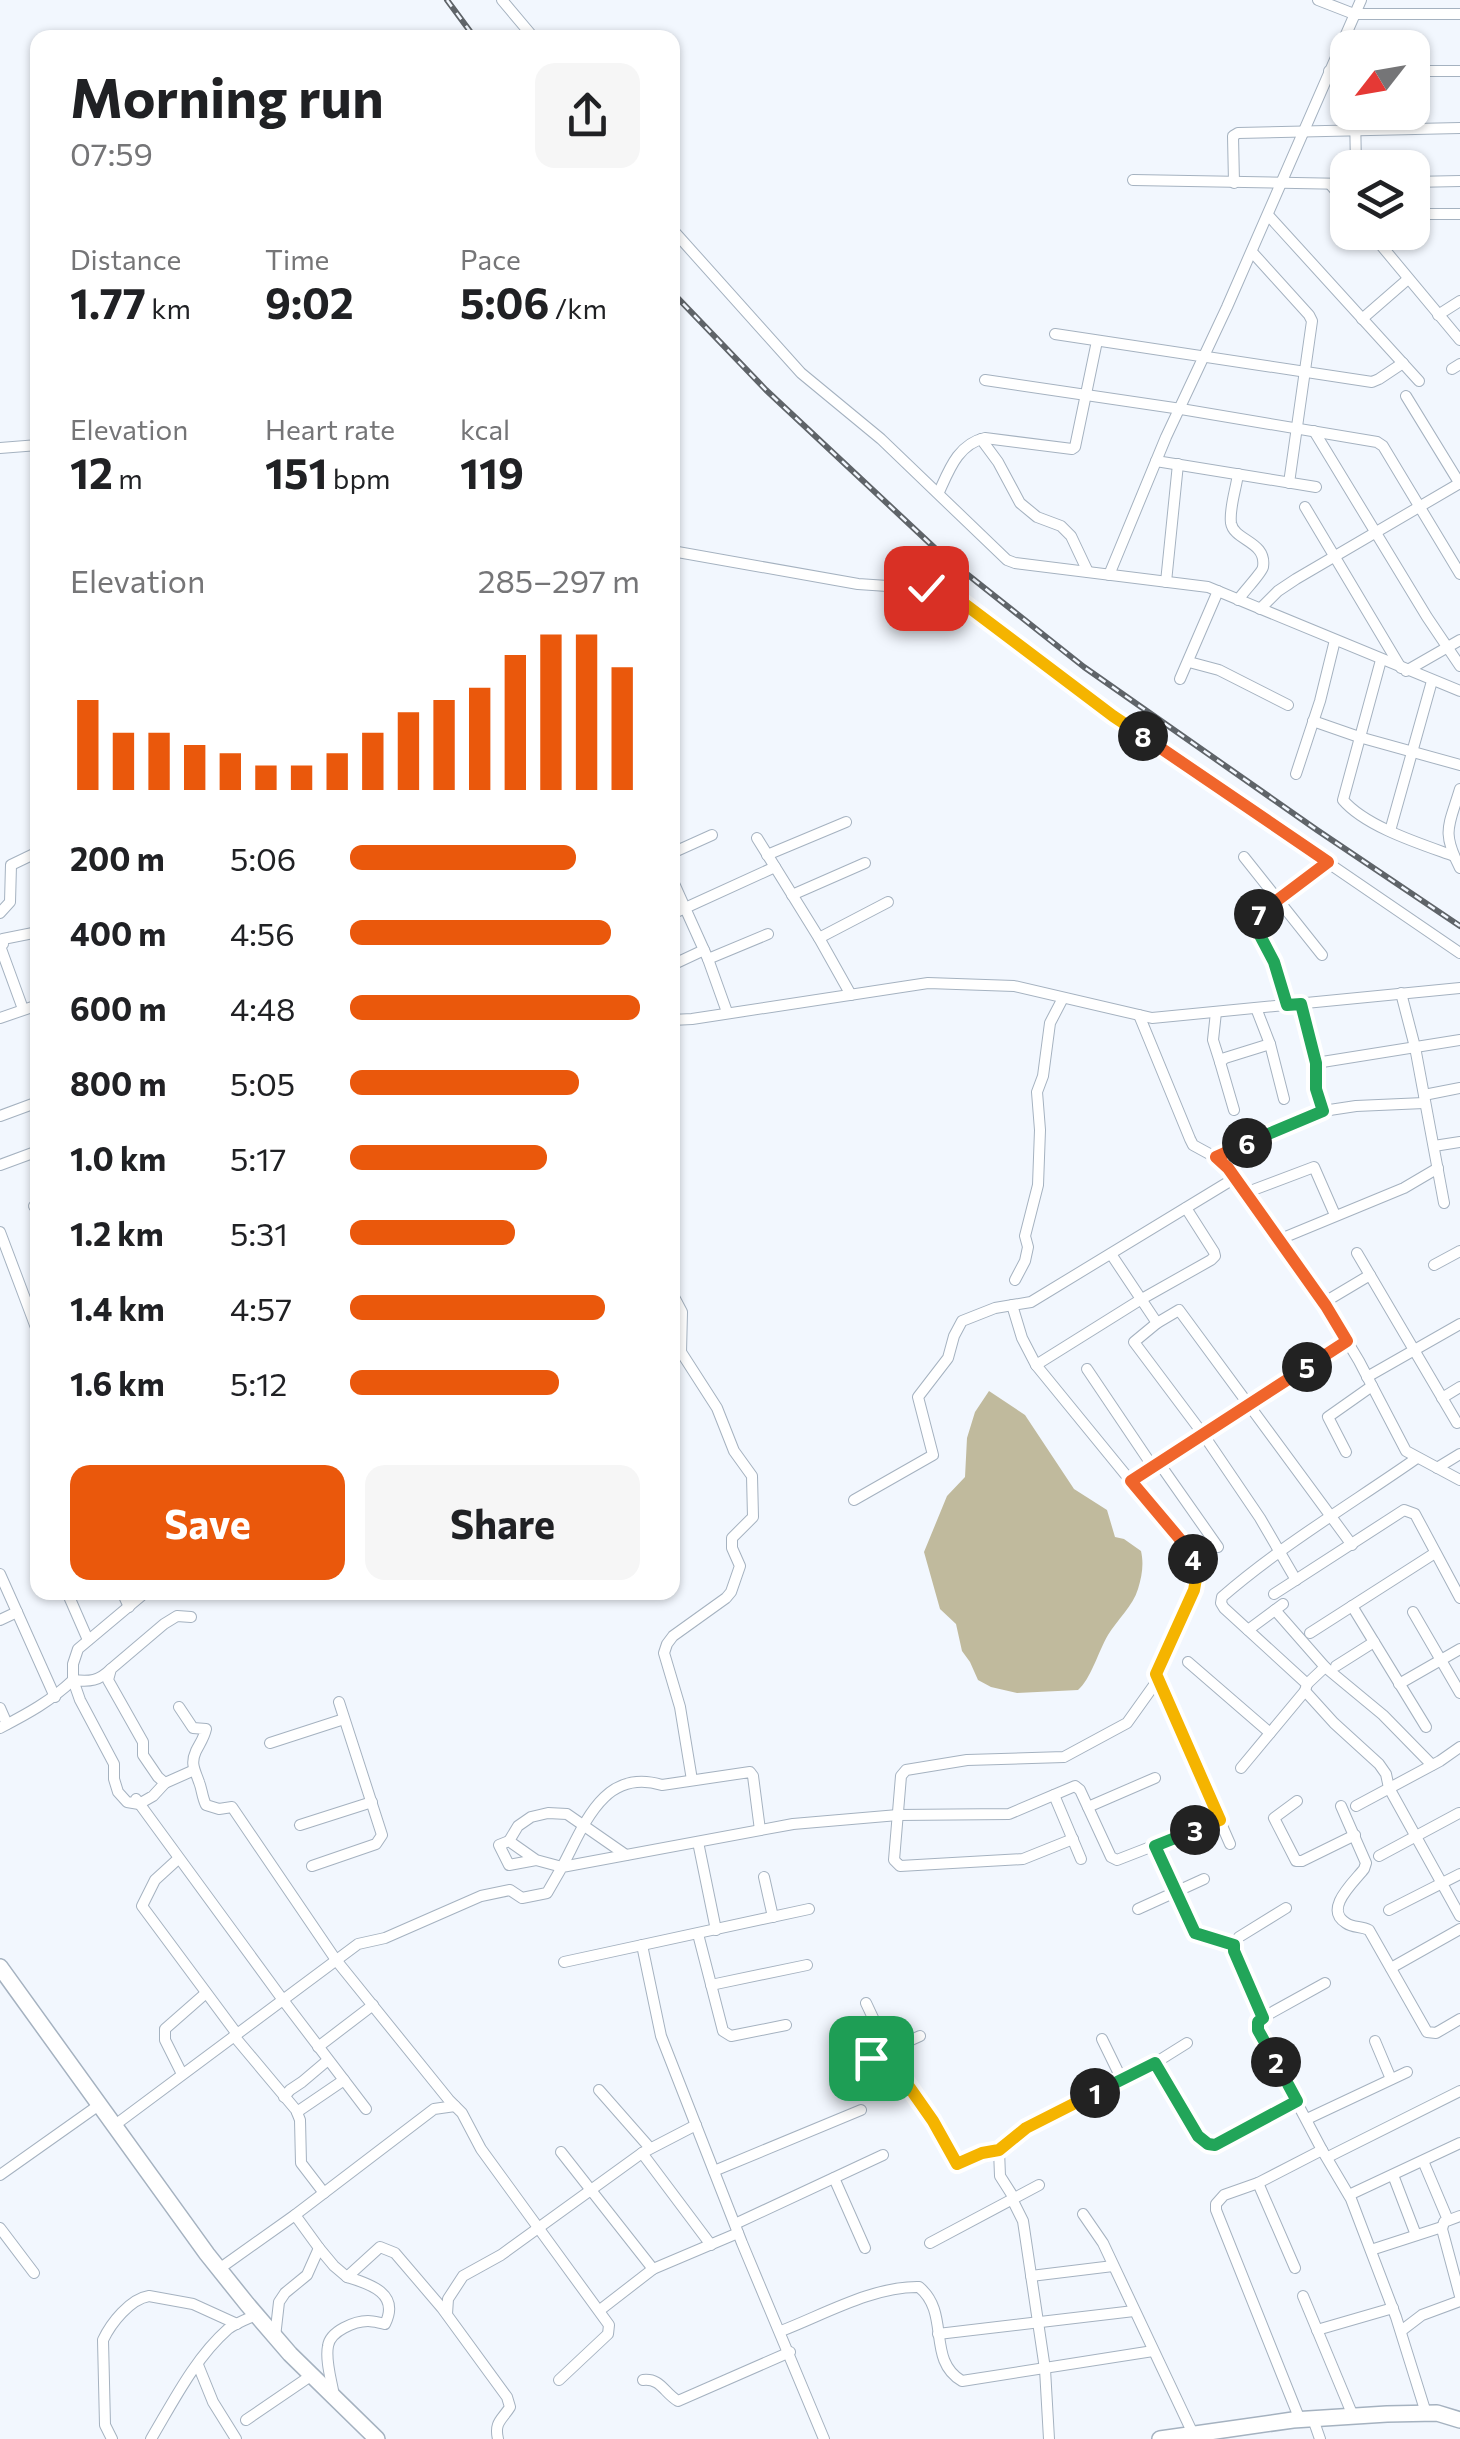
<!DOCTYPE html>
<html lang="en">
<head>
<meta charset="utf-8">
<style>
	:root { --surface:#fff; --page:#f6f6f6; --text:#202124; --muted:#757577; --accent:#ea580c }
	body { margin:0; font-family:Commissioner,sans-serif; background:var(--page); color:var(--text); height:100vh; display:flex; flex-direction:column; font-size:38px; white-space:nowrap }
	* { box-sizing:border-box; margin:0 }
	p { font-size:32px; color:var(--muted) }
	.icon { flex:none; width:55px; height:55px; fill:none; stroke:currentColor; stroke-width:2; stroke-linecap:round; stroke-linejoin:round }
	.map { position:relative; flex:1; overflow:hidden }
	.drawer { position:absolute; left:30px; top:30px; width:650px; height:1570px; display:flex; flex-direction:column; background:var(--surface); border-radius:20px; box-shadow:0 2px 8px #0004 }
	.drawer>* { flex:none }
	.needle { width:65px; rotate:239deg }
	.tools { position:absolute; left:1330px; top:30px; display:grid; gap:20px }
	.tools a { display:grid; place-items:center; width:100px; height:100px; border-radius:20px; background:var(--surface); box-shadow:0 2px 8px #0004; font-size:50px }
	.pin { position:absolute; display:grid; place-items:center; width:85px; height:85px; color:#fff; margin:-42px; border-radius:20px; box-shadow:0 5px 15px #0006 }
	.km { position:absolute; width:50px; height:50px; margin:-25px; border-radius:50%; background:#222; color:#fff; font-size:28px; line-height:50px; text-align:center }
	.round { display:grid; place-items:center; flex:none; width:105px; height:105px; border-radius:20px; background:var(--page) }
	.overview { display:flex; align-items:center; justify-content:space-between; height:170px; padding:0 40px }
	h1 { font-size:55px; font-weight:700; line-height:75px }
	.stats { display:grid; grid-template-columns:repeat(3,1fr); gap:15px; height:170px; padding:10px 40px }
	.stats div { display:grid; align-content:center }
	.stats b { font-size:42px; font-weight:700 }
	.stats small { font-size:28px; font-weight:400 }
	.stats p { font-size:28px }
	.chart { height:280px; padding:20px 40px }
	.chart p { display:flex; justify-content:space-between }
	.chart svg { width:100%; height:180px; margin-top:10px; stroke:var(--accent); stroke-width:6 }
	.action { display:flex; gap:20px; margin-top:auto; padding:20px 40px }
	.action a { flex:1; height:115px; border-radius:20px; background:var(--accent); color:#fff; font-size:40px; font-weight:700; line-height:115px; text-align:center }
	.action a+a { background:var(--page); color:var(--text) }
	ul { padding:0 40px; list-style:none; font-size:32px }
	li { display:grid; grid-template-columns:160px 120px 1fr; align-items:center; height:75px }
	li i { height:25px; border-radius:12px; background:var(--accent) }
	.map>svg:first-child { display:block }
	.water { fill:#c0ba9d }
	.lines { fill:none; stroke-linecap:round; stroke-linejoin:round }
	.street-casing { stroke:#a5b2c0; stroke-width:12 }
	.secondary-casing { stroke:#a5b2c0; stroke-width:18 }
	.street { stroke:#fff; stroke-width:10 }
	.secondary { stroke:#fff; stroke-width:15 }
	.rail-casing { stroke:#5f6469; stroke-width:6 }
	.rail { stroke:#f2f7fe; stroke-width:2.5; stroke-dasharray:8; stroke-linecap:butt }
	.split-1-casing { stroke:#fff; stroke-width:20 }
	.split-2-casing { stroke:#fff; stroke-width:20 }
	.split-3-casing { stroke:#fff; stroke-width:20 }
	.split-4-casing { stroke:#fff; stroke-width:20 }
	.split-5-casing { stroke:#fff; stroke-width:20 }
	.split-6-casing { stroke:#fff; stroke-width:20 }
	.split-7-casing { stroke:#fff; stroke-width:20 }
	.split-8-casing { stroke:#fff; stroke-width:20 }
	.split-9-casing { stroke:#fff; stroke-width:20 }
	.split-1 { stroke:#f5b400; stroke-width:12 }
	.split-2 { stroke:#22a559; stroke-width:12 }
	.split-3 { stroke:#22a559; stroke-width:12 }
	.split-4 { stroke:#f5b400; stroke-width:12 }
	.split-5 { stroke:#f0652b; stroke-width:12 }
	.split-6 { stroke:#f0652b; stroke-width:12 }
	.split-7 { stroke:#22a559; stroke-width:12 }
	.split-8 { stroke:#f0652b; stroke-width:12 }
	.split-9 { stroke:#f5b400; stroke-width:12 }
</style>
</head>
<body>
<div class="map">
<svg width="1460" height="2439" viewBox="0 0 1460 2439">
	<rect width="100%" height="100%" fill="#f2f7fe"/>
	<path class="water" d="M989,1391L1025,1415L1074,1489L1107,1510L1115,1537L1124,1539L1141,1551C1144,1564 1142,1576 1138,1589C1133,1606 1117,1620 1108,1635C1098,1652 1091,1679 1078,1690L1017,1693L991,1687L978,1680L970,1662L962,1651L956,1624L940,1609L924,1552L947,1496L965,1477L967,1438L975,1412Z"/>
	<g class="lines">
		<defs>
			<g id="street">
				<path d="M502,0L534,38"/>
				<path d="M1318,0L1354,14H1460"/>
				<path d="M1329,71H1348"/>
				<path d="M1412,71H1460"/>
				<path d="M1355,112L1356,168"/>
				<path d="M1133,180L1348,184"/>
				<path d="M1412,182L1460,181"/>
				<path d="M1234,183L1233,136L1238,133L1460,128"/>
				<path d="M1330,184L1348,205"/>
				<path d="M1412,214H1460"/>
				<path d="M1268,215L1419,381"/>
				<path d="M672,229L801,373L881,439L1007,560L1015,563L1208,587L1460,691"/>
				<path d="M1370,232L1460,340"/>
				<path d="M1252,252L1309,315L1312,321L1289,483"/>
				<path d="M1438,315L1460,301"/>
				<path d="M1362,319L1408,279"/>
				<path d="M1055,334L1372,382L1379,379L1403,363"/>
				<path d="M1452,369L1460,364"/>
				<path d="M985,380L1181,409L1377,442L1383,446L1460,574"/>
				<path d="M1406,396L1460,484"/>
				<path d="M1314,431L1427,617L1460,666"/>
				<path d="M981,439L998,462L1020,503L1037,517L1061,526L1071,536L1088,572"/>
				<path d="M0,448L38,445"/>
				<path d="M1156,461L1316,487"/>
				<path d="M1238,474C1236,489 1229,509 1231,523C1234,541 1267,541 1263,567C1262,573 1243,592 1238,600"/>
				<path d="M939,492C949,470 958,444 985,438L1072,449L1075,447L1097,341"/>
				<path d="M1305,507L1401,668"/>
				<path d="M672,551L858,584L946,590L1113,716L1460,953"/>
				<path d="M1109,575L1166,437L1227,307L1361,0"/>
				<path d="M1166,582L1178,464"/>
				<path d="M1260,609L1278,591L1296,579L1460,483"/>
				<path d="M1381,660L1343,800C1366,827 1421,844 1454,856"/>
				<path d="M1189,662L1219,670L1288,705"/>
				<path d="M1406,671L1460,640"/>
				<path d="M1180,679L1218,591"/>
				<path d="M1313,721L1359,737L1460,765"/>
				<path d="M1296,774L1320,701L1335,640"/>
				<path d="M1460,789C1449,826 1441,831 1460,868"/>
				<path d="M1390,831L1432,681"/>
				<path d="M757,838L819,938L851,995"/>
				<path d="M672,853L712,835"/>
				<path d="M767,855L846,822"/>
				<path d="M1244,857L1322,955"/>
				<path d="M672,879L708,959L727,1012"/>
				<path d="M792,895L865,863"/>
				<path d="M0,913L10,902L11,865L38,852"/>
				<path d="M672,914L775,867"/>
				<path d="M819,938L888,902"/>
				<path d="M0,942L3,944V939L38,932"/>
				<path d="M0,946L23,1009"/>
				<path d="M708,959L768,934"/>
				<path d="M672,965L704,950"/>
				<path d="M1401,993L1415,1047L1444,1203"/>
				<path d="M1301,1004L1316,1063L1317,1089L1323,1111"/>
				<path d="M1287,1005L1274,962L1255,926L1253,917L1327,861"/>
				<path d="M1256,1008L1270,1044L1284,1099"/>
				<path d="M1216,1012L1213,1040L1220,1062"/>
				<path d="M1139,1015L1190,1139L1193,1145L1215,1157L1228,1168L1326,1306L1359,1361L1406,1451L1460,1480"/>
				<path d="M0,1018L38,1005"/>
				<path d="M672,1020L692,1019L928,983L1014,986L1152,1018L1460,988"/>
				<path d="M1316,1063L1460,1040"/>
				<path d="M1424,1095L1460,1088"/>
				<path d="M1234,1110L1220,1062L1225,1058L1270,1044"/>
				<path d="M0,1116L38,1102"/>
				<path d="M1434,1146L1460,1142"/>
				<path d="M1215,1157L1323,1111L1356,1106L1424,1103"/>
				<path d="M0,1165L38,1151"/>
				<path d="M1245,1193L1314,1167L1335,1215"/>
				<path d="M34,1206L38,1205"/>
				<path d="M0,1232L38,1333"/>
				<path d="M1278,1240L1404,1188L1438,1168"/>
				<path d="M1357,1253L1457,1423"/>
				<path d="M1111,1254L1157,1323L1179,1310L1352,1545"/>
				<path d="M1434,1265L1460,1251"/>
				<path d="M1015,1280L1025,1261L1028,1247L1025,1236L1038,1185L1040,1130L1037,1092L1043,1076L1050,1023L1063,998"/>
				<path d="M672,1293L682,1312L681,1352L717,1408L734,1451L752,1476L753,1517L732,1538V1548L740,1566L731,1592L726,1598L673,1636L667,1644L664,1653L680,1707L692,1780"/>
				<path d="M1323,1303L1370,1275"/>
				<path d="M1012,1305L1022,1338L1036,1365L1192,1556L1196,1579L1194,1590L1156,1675L1230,1844"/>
				<path d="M1157,1323L1134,1342L1203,1434L1260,1518L1296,1580"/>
				<path d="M1036,1365L1140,1300L1211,1260L1215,1256L1214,1252L1186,1208"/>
				<path d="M1087,1369L1153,1467"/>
				<path d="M1367,1377L1460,1324"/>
				<path d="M1442,1398L1460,1387"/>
				<path d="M1346,1452L1328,1417L1372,1386"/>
				<path d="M1159,1463L1218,1547"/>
				<path d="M1437,1468L1460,1454"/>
				<path d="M1131,1481L1347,1341"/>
				<path d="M854,1500L933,1455L918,1397L948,1358L954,1336L962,1321L995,1308L1031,1302L1235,1178"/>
				<path d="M0,1574L55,1697"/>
				<path d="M67,1592L88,1640"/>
				<path d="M122,1592L129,1607"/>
				<path d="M1274,1594L1404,1510L1415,1514L1460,1598"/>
				<path d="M1352,1606L1426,1727"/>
				<path d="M1275,1610L1325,1667"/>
				<path d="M1413,1612L1460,1693"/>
				<path d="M191,1617L177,1616L164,1624L111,1669L108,1680L143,1742V1755L158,1777L165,1783L192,1771"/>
				<path d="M0,1620L17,1612"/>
				<path d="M1248,1630L1283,1604"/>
				<path d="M1310,1633L1435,1553"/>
				<path d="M1188,1662L1270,1733"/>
				<path d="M1336,1666L1374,1642"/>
				<path d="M111,1669C99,1681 90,1682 73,1680L80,1700L114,1764V1779L118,1792L127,1802L139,1804L153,1796L165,1783"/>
				<path d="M1307,1684L1325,1667L1383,1715L1432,1765"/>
				<path d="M1399,1684L1460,1649"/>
				<path d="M1305,1691L1334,1723L1379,1764L1386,1774L1389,1788L1460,1916"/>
				<path d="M179,1707L193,1728L206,1729C204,1738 200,1743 196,1751C190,1764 195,1770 199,1782C202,1789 202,1797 206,1805L219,1809L232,1807L336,1960L449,2100L462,2113L481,2149L609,2325L608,2334L559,2380"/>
				<path d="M0,1708L7,1724"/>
				<path d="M0,1728C27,1714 51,1701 73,1680V1664L78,1649L146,1592"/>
				<path d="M270,1743L344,1719"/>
				<path d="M1241,1768L1305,1691L1307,1684L1224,1608L1221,1603L1222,1597C1282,1545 1351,1504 1417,1458"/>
				<path d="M1054,1795L1081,1859"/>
				<path d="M136,1799L283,2000L366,2109"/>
				<path d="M1297,1801L1274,1818L1296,1861H1302L1355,1835"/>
				<path d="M1341,1806L1366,1863L1364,1869C1354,1882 1323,1909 1346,1923C1353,1928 1361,1926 1369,1930L1427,2032L1436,2033L1460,2019"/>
				<path d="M1356,1806L1440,1761L1460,1747"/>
				<path d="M1088,1807L1155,1778"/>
				<path d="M300,1825L372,1802"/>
				<path d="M1073,1839L1023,1859L900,1866L894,1860L901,1776L906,1770L967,1760L1064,1757L1127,1723L1157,1681"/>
				<path d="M509,1841L518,1826L531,1817L548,1813L567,1814L626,1855"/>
				<path d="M698,1842L716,1930"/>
				<path d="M1155,1846L1195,1933L1233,1945"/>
				<path d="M1379,1856L1459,1813"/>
				<path d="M178,1859L155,1880L142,1906L237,2034"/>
				<path d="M536,1860L509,1841L499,1845L509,1865L536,1860L562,1867C584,1826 603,1767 662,1785L750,1772L753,1776L760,1830"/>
				<path d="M312,1866L376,1844L382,1835L339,1702"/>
				<path d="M764,1877L773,1917"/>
				<path d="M1138,1909L1204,1879"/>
				<path d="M1389,1910L1460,1874"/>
				<path d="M698,1934L723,2031L731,2036L786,2025"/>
				<path d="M642,1945L661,2036L742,2243L824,2439"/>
				<path d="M564,1962L809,1909"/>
				<path d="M1391,1968L1460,1929"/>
				<path d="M1325,1983L1260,2019L1257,2027L1322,2150L1351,2199L1396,2317L1426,2413"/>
				<path d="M711,1985L807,1965"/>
				<path d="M866,2003L898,2071L933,2121L957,2164L982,2153L999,2150L1000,2176L1014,2198"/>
				<path d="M1263,2018L1233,1945L1239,1937L1286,1908"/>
				<path d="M234,2036L296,2110L300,2120L301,2163L324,2193"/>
				<path d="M1102,2039L1122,2080"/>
				<path d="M1375,2041L1391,2079"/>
				<path d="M318,2047L373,2005"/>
				<path d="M871,2058L920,2036"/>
				<path d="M1155,2063L1198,2135L1208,2144L1222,2143L1297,2101"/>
				<path d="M182,2074L165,2040V2029L206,1993"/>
				<path d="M599,2090L650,2148"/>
				<path d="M284,2097L290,2090L302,2082L328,2060"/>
				<path d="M297,2112L344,2080"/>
				<path d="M1307,2119L1407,2072"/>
				<path d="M115,2125L358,1944L385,1938L481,1896L510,1890L522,1898L547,1893L562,1867L793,1824L898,1815L1009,1814L1075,1786L1080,1790L1111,1857L1117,1860L1220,1820"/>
				<path d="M999,2150L1027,2128L1155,2063L1187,2043"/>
				<path d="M561,2152L653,2269"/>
				<path d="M642,2153L711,2245"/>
				<path d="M1328,2157L1460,2091"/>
				<path d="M1423,2161L1448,2220"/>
				<path d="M714,2171L861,2110"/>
				<path d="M0,2175L99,2105"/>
				<path d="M1393,2175L1416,2235"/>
				<path d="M834,2178L865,2248"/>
				<path d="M1258,2183L1295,2268"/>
				<path d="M1349,2195L1460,2143"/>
				<path d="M1012,2199L1023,2221L1045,2369L1049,2439"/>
				<path d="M1083,2214L1103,2243L1195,2438"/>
				<path d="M1460,2216L1444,2222L1442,2229L1460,2296"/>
				<path d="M735,2224L883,2155"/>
				<path d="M0,2228L34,2273"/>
				<path d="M930,2243L1039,2185"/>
				<path d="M319,2248L295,2215L434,2109L455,2106"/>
				<path d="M1371,2250L1442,2227"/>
				<path d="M219,2269L295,2215"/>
				<path d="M1031,2276L1113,2266"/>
				<path d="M1303,2296L1353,2416"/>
				<path d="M600,2310L653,2269L738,2233"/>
				<path d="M447,2314L448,2299L463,2276L501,2255L642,2153L696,2125"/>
				<path d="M1317,2330L1393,2308"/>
				<path d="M781,2331C823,2315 873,2286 919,2287C951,2313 926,2360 962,2381L1153,2351"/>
				<path d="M1401,2331L1422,2315L1460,2301"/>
				<path d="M938,2334L1134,2311"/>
				<path d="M275,2337L279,2302L285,2293L307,2275L319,2248L334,2266L347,2277L380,2247L395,2253L442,2308L507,2397L510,2407C502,2420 494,2422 498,2439"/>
				<path d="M198,2365L213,2402L236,2439"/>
				<path d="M643,2380C661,2378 664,2393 678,2401L790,2352"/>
				<path d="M334,2396C332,2382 325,2361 328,2346C330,2331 355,2321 368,2321C374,2321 379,2323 385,2324C400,2294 371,2284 347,2277"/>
				<path d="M1313,2419L1320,2439"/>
				<path d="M246,2420L312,2375"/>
				<path d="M1300,2420L1216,2210V2204L1224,2195L1258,2183L1322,2150"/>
				<path d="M112,2439L105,2425L103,2340C111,2323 130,2299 149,2296L193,2304L237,2324"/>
				<path d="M151,2439C173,2402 195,2358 228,2329C236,2323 247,2319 256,2315"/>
			</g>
			<g id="secondary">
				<path d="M0,1967L207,2254L247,2304L290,2354L377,2439"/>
				<path d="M1160,2439L1293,2420L1387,2414L1437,2413L1460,2420"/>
			</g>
		</defs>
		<use href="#street" class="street-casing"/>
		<use href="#secondary" class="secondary-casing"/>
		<use href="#street" class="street"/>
		<use href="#secondary" class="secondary"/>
		<defs>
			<g id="rail">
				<path d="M447,0L475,38"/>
				<path d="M672,292L766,390L938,551L1084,667L1317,830L1460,926"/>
			</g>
		</defs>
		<use href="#rail" class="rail-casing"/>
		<use href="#rail" class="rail"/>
	</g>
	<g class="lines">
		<defs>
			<path id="split-1" d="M871,2058L888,2050L898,2071L933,2121L957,2164L982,2153L999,2150L1026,2128L1095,2093"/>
			<path id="split-2" d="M1095,2093L1155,2063L1198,2136L1208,2144L1215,2145L1297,2101L1276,2062"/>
			<path id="split-3" d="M1195,1830L1155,1846L1195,1933L1234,1945V1951L1263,2018L1258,2022V2030L1276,2062"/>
			<path id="split-4" d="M1193,1559L1196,1579L1194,1590L1156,1674L1220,1820L1195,1830"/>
			<path id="split-5" d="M1193,1559L1184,1544L1131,1481L1307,1367"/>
			<path id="split-6" d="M1247,1143L1216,1157L1228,1168L1326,1306L1347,1341L1307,1367"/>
			<path id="split-7" d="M1247,1143L1323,1111L1316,1089V1063L1301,1004L1287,1005L1274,962L1255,926L1253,918L1259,914"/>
			<path id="split-8" d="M1143,736L1328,862L1259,914"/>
			<path id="split-9" d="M926,588L941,589L950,593L1113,716L1143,736"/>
		</defs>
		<use href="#split-1" class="split-1-casing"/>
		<use href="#split-2" class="split-2-casing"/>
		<use href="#split-3" class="split-3-casing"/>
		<use href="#split-4" class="split-4-casing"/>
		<use href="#split-5" class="split-5-casing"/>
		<use href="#split-6" class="split-6-casing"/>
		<use href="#split-7" class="split-7-casing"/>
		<use href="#split-8" class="split-8-casing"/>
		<use href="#split-9" class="split-9-casing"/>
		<use href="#split-1" class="split-1"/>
		<use href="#split-2" class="split-2"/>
		<use href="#split-3" class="split-3"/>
		<use href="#split-4" class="split-4"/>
		<use href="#split-5" class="split-5"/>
		<use href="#split-6" class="split-6"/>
		<use href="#split-7" class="split-7"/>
		<use href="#split-8" class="split-8"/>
		<use href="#split-9" class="split-9"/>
	</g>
</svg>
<div class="tools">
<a><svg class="needle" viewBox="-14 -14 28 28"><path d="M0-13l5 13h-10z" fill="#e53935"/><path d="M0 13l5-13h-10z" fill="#757577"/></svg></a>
<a><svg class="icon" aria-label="layers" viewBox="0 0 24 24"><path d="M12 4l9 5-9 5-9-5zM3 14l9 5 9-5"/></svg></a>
</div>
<div class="pin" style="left:871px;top:2058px;background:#1e9e55"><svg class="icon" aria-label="arrive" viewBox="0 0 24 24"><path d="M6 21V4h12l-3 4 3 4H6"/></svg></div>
<div class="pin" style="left:926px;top:588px;background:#d93025"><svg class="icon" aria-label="check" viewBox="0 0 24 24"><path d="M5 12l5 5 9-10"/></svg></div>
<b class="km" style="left:1095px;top:2093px">1</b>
<b class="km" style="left:1276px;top:2062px">2</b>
<b class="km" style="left:1195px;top:1830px">3</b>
<b class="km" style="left:1193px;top:1559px">4</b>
<b class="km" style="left:1307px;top:1367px">5</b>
<b class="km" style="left:1247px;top:1143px">6</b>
<b class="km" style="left:1259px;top:914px">7</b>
<b class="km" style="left:1143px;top:736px">8</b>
<section class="drawer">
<div class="overview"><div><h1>Morning run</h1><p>07:59</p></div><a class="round"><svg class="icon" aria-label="share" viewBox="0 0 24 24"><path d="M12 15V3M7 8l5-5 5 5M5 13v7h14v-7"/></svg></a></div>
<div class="stats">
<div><p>Distance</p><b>1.77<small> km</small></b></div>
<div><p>Time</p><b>9:02</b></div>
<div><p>Pace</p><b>5:06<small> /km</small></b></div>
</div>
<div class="stats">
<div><p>Elevation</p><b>12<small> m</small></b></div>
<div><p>Heart rate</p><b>151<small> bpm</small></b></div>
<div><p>kcal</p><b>119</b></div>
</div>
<div class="chart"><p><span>Elevation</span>285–297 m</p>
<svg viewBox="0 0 160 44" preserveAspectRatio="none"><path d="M5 44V22M15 44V30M25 44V30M35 44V33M45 44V35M55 44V38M65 44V38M75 44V35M85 44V30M95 44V25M105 44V22M115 44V19M125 44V11M135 44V6M145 44V6M155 44V14"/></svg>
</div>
<ul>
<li><b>200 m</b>5:06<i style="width:78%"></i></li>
<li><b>400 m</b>4:56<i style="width:90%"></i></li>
<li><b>600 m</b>4:48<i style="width:100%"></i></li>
<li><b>800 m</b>5:05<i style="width:79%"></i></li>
<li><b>1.0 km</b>5:17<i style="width:68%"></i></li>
<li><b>1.2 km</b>5:31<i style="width:57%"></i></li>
<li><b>1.4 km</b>4:57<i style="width:88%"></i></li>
<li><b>1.6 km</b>5:12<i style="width:72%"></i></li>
</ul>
<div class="action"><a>Save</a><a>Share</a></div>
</section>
</div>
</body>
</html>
